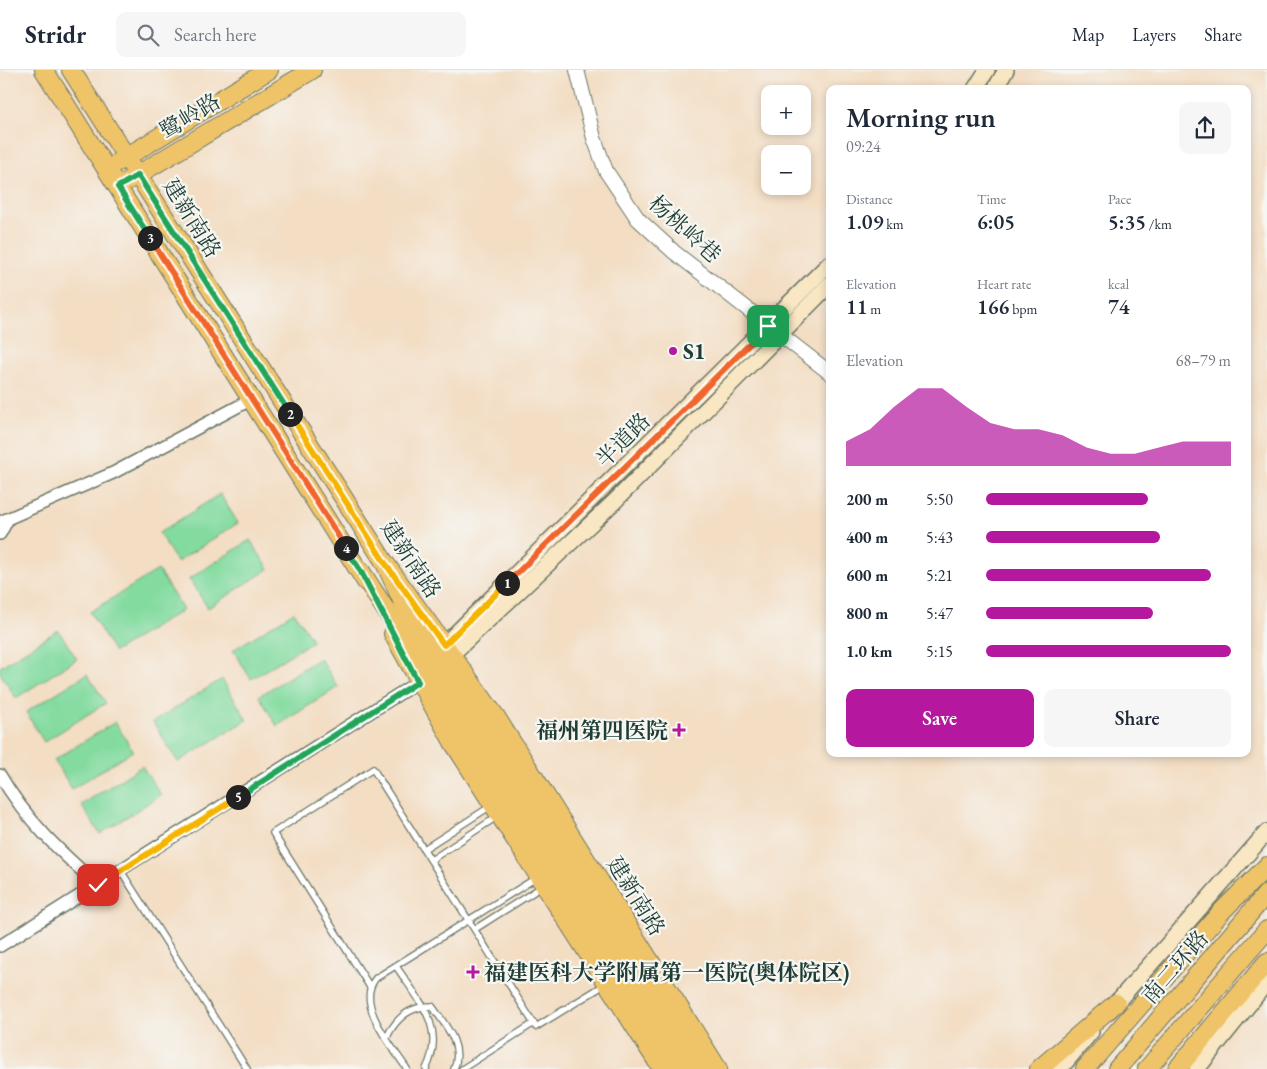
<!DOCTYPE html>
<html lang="en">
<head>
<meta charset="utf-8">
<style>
	:root { --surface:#fff; --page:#f6f6f7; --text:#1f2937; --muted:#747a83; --line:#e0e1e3; --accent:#b5179e }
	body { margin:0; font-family:"EB Garamond","Noto Serif SC",serif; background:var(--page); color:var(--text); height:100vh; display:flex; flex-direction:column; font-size:19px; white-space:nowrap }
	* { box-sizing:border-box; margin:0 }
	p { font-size:16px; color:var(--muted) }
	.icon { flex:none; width:28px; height:28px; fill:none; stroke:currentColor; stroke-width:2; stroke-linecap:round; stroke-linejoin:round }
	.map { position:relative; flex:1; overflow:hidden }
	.sheet { position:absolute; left:826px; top:15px; width:425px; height:672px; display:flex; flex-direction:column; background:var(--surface); border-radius:10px; box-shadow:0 2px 8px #0003 }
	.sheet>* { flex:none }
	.controls { position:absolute; left:761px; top:15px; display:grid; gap:10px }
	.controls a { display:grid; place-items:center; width:50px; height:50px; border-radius:10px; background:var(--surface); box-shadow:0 2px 8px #0003; font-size:25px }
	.pin { position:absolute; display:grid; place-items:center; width:42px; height:42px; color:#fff; margin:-21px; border-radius:10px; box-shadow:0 2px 8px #0006 }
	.km { position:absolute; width:25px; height:25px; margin:-12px; border-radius:50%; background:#222; color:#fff; font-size:14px; line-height:25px; text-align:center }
	.round { display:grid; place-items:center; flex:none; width:52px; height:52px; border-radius:10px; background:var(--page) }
	.headline { display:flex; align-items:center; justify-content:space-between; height:85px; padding:0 20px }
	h1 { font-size:28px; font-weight:600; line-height:38px }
	.stats { display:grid; grid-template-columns:repeat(3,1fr); gap:8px; height:85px; padding:5px 20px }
	.stats div { display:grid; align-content:center }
	.stats b { font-size:21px; font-weight:600 }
	.stats small { font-size:14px; font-weight:400 }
	.stats p { font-size:14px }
	.chart { height:140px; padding:10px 20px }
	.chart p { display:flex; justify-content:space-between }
	.chart svg { width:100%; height:90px; margin-top:5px; fill:var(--accent); opacity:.7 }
	.cta { display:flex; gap:10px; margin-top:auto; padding:10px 20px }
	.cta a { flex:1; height:58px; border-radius:10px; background:var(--accent); color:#fff; font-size:20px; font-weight:600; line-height:58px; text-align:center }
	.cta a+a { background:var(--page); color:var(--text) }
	ul { padding:0 20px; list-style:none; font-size:16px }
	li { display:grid; grid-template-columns:80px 60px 1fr; align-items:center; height:38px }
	li i { height:12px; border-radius:6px; background:var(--accent) }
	header { display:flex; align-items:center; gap:30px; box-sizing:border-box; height:70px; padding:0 25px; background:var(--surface); border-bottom:1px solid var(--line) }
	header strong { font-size:24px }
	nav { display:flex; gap:28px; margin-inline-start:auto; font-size:18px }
	.search { width:350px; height:45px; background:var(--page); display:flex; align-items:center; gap:12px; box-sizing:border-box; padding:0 18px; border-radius:10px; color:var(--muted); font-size:19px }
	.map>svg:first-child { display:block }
	.green { fill:#84dba0; stroke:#528c6a }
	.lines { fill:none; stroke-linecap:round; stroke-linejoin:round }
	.service-casing { stroke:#697566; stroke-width:8 }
	.minor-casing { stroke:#697566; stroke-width:14 }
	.tertiary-casing { stroke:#697566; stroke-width:16 }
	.secondary-casing { stroke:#697566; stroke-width:18 }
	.primary-casing { stroke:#697566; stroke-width:20 }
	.trunk-casing { stroke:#697566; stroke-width:20 }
	.service { stroke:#fff; stroke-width:5.5 }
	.minor { stroke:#fff; stroke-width:11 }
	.tertiary { stroke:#fff; stroke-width:14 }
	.secondary { stroke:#f9e7c3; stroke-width:15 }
	.primary { stroke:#efc469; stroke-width:18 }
	.trunk { stroke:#efc469; stroke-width:18 }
	.split-1-casing { stroke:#fff; stroke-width:10 }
	.split-2-casing { stroke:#fff; stroke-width:10 }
	.split-3-casing { stroke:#fff; stroke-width:10 }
	.split-4-casing { stroke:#fff; stroke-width:10 }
	.split-5-casing { stroke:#fff; stroke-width:10 }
	.split-6-casing { stroke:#fff; stroke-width:10 }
	.split-1 { stroke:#f0652b; stroke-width:6 }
	.split-2 { stroke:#f5b400; stroke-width:6 }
	.split-3 { stroke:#22a559; stroke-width:6 }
	.split-4 { stroke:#f0652b; stroke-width:6 }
	.split-5 { stroke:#22a559; stroke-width:6 }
	.split-6 { stroke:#f5b400; stroke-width:6 }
	.poi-dot { fill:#b5179e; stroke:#f6f6f2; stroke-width:2 }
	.labels { text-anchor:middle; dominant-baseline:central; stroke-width:4.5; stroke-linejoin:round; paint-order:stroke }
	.street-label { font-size:22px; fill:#1f3d34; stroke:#f6f6f2 }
	.poi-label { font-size:22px; font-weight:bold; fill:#1f3d34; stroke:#f6f6f2; text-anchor:start }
</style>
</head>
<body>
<header>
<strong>Stridr</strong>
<div class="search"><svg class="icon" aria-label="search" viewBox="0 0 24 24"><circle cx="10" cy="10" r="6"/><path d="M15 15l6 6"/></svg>Search here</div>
<nav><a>Map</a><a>Layers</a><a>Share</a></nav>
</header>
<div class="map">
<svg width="1267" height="999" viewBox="0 0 1267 999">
	<rect width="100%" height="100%" fill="#f6f6f2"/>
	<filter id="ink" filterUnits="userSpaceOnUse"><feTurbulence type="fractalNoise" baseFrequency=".02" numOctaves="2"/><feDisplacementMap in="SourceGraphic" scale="10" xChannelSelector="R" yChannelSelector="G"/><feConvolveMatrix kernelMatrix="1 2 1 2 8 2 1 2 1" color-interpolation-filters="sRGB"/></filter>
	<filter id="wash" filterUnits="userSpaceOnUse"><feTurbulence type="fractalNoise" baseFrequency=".0096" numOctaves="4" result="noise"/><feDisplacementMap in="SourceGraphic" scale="20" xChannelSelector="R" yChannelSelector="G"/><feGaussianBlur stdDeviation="1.12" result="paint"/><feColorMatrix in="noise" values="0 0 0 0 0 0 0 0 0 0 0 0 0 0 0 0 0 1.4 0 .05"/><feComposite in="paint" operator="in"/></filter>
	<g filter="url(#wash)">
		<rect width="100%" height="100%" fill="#f3ddc3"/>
		<g class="green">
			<path d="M220,424L238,453L177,492L159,463Z"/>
			<path d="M250,470L269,499L208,538L189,509Z"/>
			<path d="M158,500L183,540L114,582L90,542Z"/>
			<path d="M294,542L313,571L251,609L233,580Z"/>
			<path d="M58,560L77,589L16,628L0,603V597Z"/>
			<path d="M320,588L338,617L277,656L259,626Z"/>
			<path d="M87,604L106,633L44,672L26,642Z"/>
			<path d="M222,609L247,650L178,692L153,652Z"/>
			<path d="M115,652L133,681L72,719L54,690Z"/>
			<path d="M142,696L161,725L100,764L81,735Z"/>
		</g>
	</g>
	<g filter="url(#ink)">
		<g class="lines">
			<defs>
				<g id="service">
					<path d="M424,779L491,736"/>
					<path d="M431,790L498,746"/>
					<path d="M121,801L247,999"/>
					<path d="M475,859L543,816"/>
					<path d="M396,896C418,930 447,957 426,999"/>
					<path d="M370,917L273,763L373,699L536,957L606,914"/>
					<path d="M387,967C396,948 411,936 432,936C445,955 464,975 454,999"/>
					<path d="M407,999C392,976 354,933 376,908L536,808"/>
					<path d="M462,999L534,953"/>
				</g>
				<g id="minor">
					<path d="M0,452L113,403L252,329"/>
					<path d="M0,464L8,449"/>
					<path d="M0,705C26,750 60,782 98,815"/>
					<path d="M0,876L418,612"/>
				</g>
				<path id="tertiary" d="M577,0L594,68L606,101L638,149L674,182L830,303"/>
				<g id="secondary">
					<path d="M975,19L987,0"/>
					<path d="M995,19L1006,0"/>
					<path d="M444,575L830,193"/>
					<path d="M451,585L614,432L830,214"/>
					<path d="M1109,941L1267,762"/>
					<path d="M1060,999L1091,962"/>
					<path d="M1197,999L1267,912"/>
				</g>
				<g id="primary">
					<path d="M44,0L366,512"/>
					<path d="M71,0L385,493L496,647L718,999"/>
					<path d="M118,92L269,0"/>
					<path d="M129,110L312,0"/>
					<path d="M393,564L453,672L662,999"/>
					<path d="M1039,999L1116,933"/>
				</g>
				<g id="trunk">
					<path d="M385,493L404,535L419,560L702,999"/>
					<path d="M360,500L682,999"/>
					<path d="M1085,999L1222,841L1267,796"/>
					<path d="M1117,999L1267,823"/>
					<path d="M1147,999L1267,860"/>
					<path d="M1177,999L1267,892"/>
				</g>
			</defs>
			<use href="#service" class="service-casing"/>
			<use href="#minor" class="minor-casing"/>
			<use href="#tertiary" class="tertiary-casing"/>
			<use href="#secondary" class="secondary-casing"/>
			<use href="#primary" class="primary-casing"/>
			<use href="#trunk" class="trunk-casing"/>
			<use href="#service" class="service"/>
			<use href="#minor" class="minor"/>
			<use href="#tertiary" class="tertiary"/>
			<use href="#secondary" class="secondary"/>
			<use href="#primary" class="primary"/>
			<use href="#trunk" class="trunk"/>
		</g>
	</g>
	<g class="lines" filter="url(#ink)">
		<defs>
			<path id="split-1" d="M507,513L768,256"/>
			<path id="split-2" d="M290,344L385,493L444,575L507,513"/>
			<path id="split-3" d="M150,168L118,117L138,105L290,344"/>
			<path id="split-4" d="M150,168L346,478"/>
			<path id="split-5" d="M238,727L418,612L360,500L346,478"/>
			<path id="split-6" d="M98,815L238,727"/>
		</defs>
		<use href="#split-1" class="split-1-casing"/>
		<use href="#split-2" class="split-2-casing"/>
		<use href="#split-3" class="split-3-casing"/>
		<use href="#split-4" class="split-4-casing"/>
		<use href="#split-5" class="split-5-casing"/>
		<use href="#split-6" class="split-6-casing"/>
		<use href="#split-1" class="split-1"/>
		<use href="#split-2" class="split-2"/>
		<use href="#split-3" class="split-3"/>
		<use href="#split-4" class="split-4"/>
		<use href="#split-5" class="split-5"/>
		<use href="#split-6" class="split-6"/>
	</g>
	<g class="poi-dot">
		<circle cx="673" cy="281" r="5"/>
		<path d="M676.5 652.5h5v5h5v5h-5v5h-5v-5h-5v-5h5z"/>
		<path d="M470.5 894.5h5v5h5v5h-5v5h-5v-5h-5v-5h5z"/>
	</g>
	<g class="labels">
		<g class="street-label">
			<text transform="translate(190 46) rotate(-31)">鹭岭路</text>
			<text transform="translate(192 148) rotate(58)">建新南路</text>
			<text transform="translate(685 159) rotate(42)">杨桃岭巷</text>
			<text transform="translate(623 370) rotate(-45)">半道路</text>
			<text transform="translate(411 489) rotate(56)">建新南路</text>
			<text transform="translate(636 826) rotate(58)">建新南路</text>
			<text transform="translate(1175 897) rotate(-49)">南二环路</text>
		</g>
		<g class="poi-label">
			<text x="683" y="281">S1</text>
			<text x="668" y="660" text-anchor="end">福州第四医院</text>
			<text x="484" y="902">福建医科大学附属第一医院(奥体院区)</text>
		</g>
	</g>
</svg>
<div class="controls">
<a>+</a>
<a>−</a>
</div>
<div class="pin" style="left:768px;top:256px;background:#1e9e55"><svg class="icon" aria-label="arrive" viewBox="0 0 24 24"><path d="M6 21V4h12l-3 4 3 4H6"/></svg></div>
<div class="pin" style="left:98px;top:815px;background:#d93025"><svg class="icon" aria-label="check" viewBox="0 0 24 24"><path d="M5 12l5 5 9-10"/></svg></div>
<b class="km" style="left:507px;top:513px">1</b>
<b class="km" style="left:290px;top:344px">2</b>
<b class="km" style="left:150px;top:168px">3</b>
<b class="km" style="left:346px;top:478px">4</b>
<b class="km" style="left:238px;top:727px">5</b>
<section class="sheet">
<div class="headline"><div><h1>Morning run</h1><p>09:24</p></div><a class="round"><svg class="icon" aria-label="share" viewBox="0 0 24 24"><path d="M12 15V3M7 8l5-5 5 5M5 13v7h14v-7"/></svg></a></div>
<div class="stats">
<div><p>Distance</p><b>1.09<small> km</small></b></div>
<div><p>Time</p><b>6:05</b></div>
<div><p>Pace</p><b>5:35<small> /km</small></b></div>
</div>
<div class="stats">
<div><p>Elevation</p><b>11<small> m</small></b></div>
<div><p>Heart rate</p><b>166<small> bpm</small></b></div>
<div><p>kcal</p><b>74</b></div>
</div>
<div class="chart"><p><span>Elevation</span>68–79 m</p>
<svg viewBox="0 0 160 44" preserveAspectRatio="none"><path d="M0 44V32L10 26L20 15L30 6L40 6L50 15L60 23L70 26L80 26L90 29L100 35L110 38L120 38L130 35L140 32L150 32L160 32V44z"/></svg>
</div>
<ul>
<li><b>200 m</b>5:50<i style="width:66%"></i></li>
<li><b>400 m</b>5:43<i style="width:71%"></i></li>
<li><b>600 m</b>5:21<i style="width:92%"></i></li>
<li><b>800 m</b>5:47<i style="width:68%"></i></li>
<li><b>1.0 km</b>5:15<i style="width:100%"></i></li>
</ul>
<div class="cta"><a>Save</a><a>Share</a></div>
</section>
</div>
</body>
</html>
